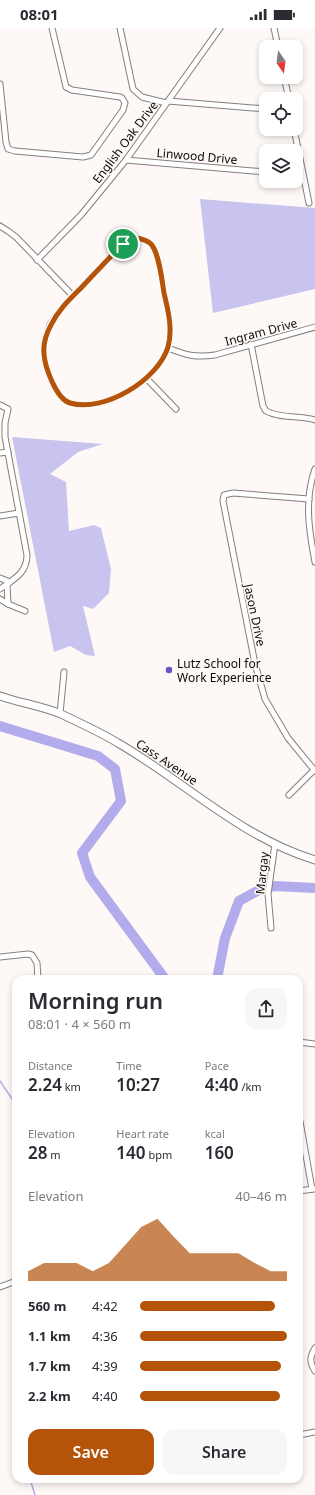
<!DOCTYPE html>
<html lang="en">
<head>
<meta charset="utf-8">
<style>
	:root { --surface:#fff; --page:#f7f7f7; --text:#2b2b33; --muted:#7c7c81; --accent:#b45309 }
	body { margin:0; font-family:"Noto Sans",sans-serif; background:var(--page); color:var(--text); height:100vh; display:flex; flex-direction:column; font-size:15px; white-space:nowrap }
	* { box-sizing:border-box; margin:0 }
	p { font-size:13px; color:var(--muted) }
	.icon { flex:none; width:22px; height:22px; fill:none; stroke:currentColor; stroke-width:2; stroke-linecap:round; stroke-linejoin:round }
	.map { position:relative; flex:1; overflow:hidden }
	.panel { position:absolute; left:12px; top:947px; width:291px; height:508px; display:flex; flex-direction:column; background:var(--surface); border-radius:12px; box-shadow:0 2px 6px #0003 }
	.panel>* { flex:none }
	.needle { width:26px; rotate:166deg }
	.controls { position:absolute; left:259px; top:12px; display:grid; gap:8px }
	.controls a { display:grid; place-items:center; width:44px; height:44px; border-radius:8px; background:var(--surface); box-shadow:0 2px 6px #0003; font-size:20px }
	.pin { position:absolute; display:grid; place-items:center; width:34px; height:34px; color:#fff; margin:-17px; border:2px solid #fff; border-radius:50%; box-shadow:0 1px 4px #0007 }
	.round { display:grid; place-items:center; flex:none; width:42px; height:42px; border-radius:12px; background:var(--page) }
	.headline { display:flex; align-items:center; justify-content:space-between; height:68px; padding:0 16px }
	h1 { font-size:22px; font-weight:600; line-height:30px }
	.stats { display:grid; grid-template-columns:repeat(3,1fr); gap:6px; height:68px; padding:4px 16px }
	.stats div { display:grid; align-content:center }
	.stats b { font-size:17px; font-weight:600 }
	.stats small { font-size:11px; font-weight:400 }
	.stats p { font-size:11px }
	.chart { height:112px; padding:8px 16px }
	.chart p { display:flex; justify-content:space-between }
	.chart svg { width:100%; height:72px; margin-top:4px; fill:var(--accent); opacity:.7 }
	.action { display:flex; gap:8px; margin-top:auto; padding:8px 16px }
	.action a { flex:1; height:46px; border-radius:12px; background:var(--accent); color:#fff; font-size:16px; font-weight:600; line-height:46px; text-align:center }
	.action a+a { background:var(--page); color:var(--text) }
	ul { padding:0 16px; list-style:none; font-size:13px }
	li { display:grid; grid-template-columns:64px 48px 1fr; align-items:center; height:30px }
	li i { height:10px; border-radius:5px; background:var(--accent) }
	.status { display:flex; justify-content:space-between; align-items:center; height:28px; padding:0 20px; background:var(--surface); direction:ltr }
	.status svg { height:11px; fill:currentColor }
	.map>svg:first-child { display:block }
	.green { fill:#c8c4ef }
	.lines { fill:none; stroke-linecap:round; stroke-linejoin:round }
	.stream { stroke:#b3acec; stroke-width:1.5 }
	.river { stroke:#b3acec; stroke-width:10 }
	.minor-casing { stroke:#837f7d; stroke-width:7 }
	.secondary-casing { stroke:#837f7d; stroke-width:9 }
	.minor { stroke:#fff; stroke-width:5 }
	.secondary { stroke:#fff; stroke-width:7 }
	.route-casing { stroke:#fff; stroke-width:8 }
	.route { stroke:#b45309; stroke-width:5 }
	.poi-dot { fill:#6b4fc8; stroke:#fef9f6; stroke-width:1.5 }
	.labels { text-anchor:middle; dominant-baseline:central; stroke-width:3; stroke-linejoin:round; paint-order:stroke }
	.street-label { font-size:12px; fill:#0d0b0a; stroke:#fef9f6 }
	.poi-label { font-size:12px; fill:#0d0b0a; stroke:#fef9f6; text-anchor:start }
</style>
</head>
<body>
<div class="status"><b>08:01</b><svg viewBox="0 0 49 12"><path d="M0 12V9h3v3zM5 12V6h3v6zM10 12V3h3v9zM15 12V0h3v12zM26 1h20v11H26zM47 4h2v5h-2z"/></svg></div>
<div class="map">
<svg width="315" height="1467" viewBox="0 0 315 1467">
	<rect width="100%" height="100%" fill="#fef9f6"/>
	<g class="green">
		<path d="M200,171L315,180V261L213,285Z"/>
		<path d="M12,409L103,416L78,424L50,446L66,454L69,503L94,497L101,500L111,541L109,565L93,581L83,578L95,628L86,627L70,618L54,624Z"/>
	</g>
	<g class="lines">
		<g class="stream">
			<path d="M0,1053L16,1077"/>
			<path d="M30,1451L35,1467"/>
		</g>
		<g class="river">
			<path d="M0,698L98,728L115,741L121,773L82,825L90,849L165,951"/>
			<path d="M217,951L225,910L239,873L259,862L275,858L315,860"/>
		</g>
		<defs>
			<g id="minor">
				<path d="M120,0L133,61L142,69L166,75"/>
				<path d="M274,0L278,19"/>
				<path d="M284,49L289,71"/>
				<path d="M0,56L6,114L8,121L15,123L83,129L91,127L123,82L125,75L122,70L120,69L72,62L66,59L52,0"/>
				<path d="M168,73L266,81"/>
				<path d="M294,101L309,175"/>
				<path d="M126,132L266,144"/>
				<path d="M0,198L8,203L16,209L73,268"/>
				<path d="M137,210C142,211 147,212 151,216C159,225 162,252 164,265C168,282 173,302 168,319C158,352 104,385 70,375C54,370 43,335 44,320C44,312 47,304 50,297C58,282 70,271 81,260C95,245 109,230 123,216L129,212Z"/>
				<path d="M37,232L81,187L126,132L220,0"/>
				<path d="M251,316L263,378L266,383C281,391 300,387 315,392"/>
				<path d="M168,320C186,327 195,330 215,327L315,299"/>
				<path d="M147,351L176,381"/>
				<path d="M0,377L8,381L5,395V409L27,527C27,545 14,551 0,561"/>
				<path d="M0,425L8,424"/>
				<path d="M315,441C304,472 309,503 315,534"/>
				<path d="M309,471L233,465L224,467L223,473L255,636L265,671L288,710L315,743"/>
				<path d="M0,488L19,485"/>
				<path d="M0,550L10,554"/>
				<path d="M0,571L8,576L7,556"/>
				<path d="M8,576L25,583"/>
				<path d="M60,686L64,644"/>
				<path d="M289,767L314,742"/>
				<path d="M271,900L268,866L275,816"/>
				<path d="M0,929L28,926L32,927L37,935L38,951"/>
				<path d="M299,1014L315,1016"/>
				<path d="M299,1088L312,1161"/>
				<path d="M299,1163L314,1161"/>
				<path d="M0,1259L16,1253"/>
				<path d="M315,1320C310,1328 309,1334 315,1343"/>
				<path d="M299,1407L315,1404"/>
			</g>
			<path id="secondary" d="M0,668C20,675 42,678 61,686C80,695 100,704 118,715C184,753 240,809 315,832"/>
		</defs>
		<use href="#minor" class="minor-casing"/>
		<use href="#secondary" class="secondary-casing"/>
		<use href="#minor" class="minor"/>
		<use href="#secondary" class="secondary"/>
	</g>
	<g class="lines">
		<defs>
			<path id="route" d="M137,210C142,211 147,212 151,216C159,225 162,252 164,265C168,282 173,301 168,319C158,352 104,385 70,375C56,371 45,339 44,326C43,316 46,306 51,297C58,282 70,271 81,260C95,245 109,230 123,216L129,212Z"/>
		</defs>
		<use href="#route" class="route-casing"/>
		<use href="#route" class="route"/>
	</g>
	<circle class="poi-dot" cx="169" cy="642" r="4"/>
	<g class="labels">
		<g class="street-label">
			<text transform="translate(125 114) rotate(-53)">English Oak Drive</text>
			<text transform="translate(197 128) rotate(5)">Linwood Drive</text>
			<text transform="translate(261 304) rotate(-15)">Ingram Drive</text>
			<text transform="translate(255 587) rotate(78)">Jason Drive</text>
			<text transform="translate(167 734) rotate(34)">Cass Avenue</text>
			<text transform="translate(262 845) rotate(-84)">Margay</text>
		</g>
		<g class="poi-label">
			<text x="177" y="635">Lutz School for<tspan x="177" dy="14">Work Experience</tspan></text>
		</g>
	</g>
</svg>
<div class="controls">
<a><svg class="needle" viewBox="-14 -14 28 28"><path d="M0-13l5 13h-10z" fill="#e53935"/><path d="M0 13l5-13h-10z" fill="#7c7c81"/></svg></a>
<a><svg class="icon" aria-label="locate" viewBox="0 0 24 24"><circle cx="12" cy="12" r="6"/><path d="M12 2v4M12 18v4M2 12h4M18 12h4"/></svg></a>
<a><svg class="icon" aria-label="layers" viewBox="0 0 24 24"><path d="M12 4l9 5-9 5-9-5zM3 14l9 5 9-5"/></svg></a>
</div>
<div class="pin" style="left:123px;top:216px;background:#1e9e55"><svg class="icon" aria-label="arrive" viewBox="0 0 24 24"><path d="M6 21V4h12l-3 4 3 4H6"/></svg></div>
<section class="panel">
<div class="headline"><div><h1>Morning run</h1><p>08:01 · 4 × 560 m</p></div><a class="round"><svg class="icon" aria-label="share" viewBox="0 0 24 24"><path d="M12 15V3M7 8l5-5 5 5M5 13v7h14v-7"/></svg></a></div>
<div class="stats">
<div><p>Distance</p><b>2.24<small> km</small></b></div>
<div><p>Time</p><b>10:27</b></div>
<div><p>Pace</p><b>4:40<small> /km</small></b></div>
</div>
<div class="stats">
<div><p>Elevation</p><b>28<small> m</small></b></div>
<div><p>Heart rate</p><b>140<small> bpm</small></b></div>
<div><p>kcal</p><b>160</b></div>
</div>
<div class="chart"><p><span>Elevation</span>40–46 m</p>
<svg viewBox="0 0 160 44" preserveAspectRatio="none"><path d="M0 44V38L10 33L20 33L30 33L40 38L50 33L60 22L70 11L80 6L90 17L100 27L110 27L120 27L130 27L140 33L150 38L160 38V44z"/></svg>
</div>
<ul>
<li><b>560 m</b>4:42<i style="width:92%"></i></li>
<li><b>1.1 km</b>4:36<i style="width:100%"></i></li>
<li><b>1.7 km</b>4:39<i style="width:96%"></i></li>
<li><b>2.2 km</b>4:40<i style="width:95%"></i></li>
</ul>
<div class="action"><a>Save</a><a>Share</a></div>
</section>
</div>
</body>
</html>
